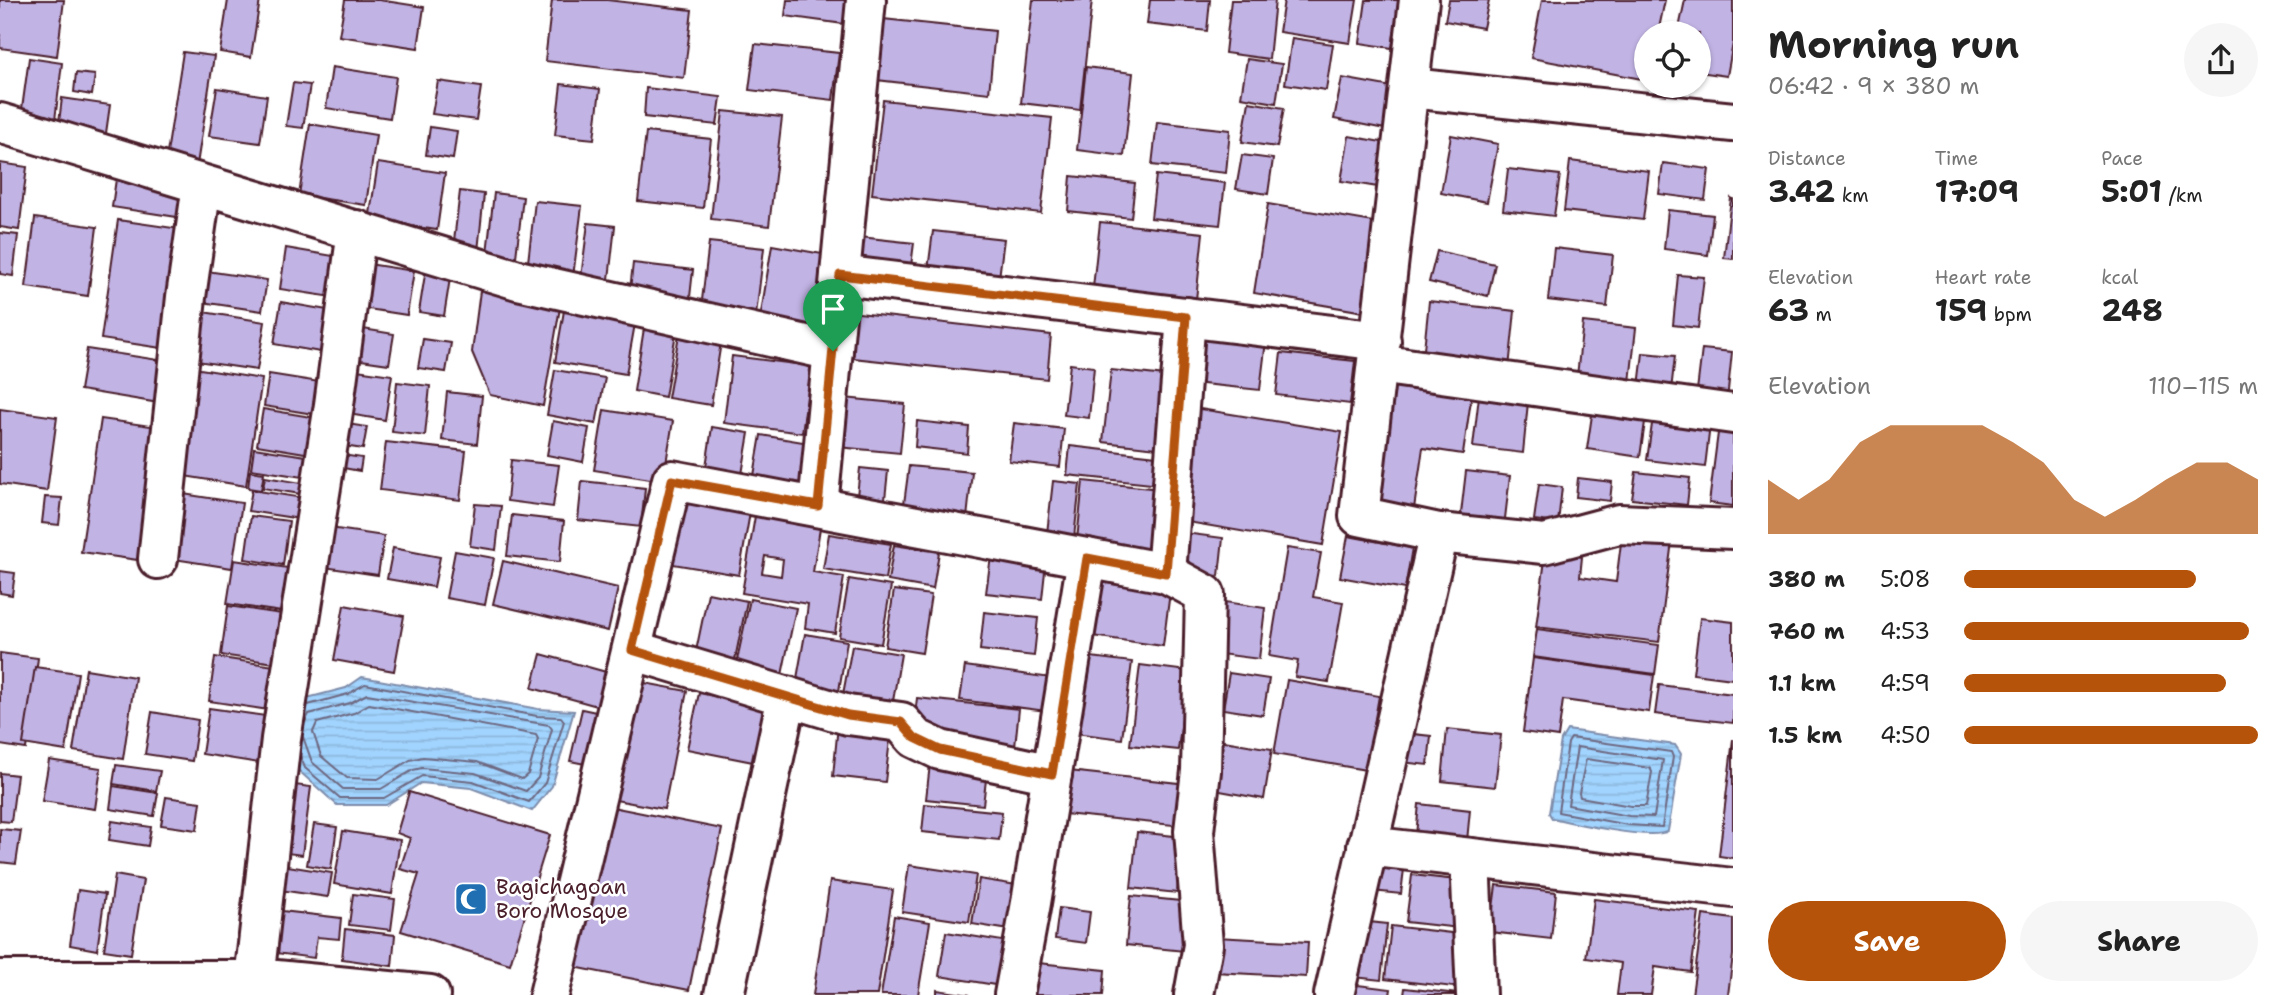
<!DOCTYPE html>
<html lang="en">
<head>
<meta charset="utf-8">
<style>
	:root { --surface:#fff; --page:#f6f6f6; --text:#222; --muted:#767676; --accent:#b45309 }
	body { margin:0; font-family:"Shantell Sans",sans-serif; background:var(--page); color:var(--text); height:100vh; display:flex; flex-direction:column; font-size:26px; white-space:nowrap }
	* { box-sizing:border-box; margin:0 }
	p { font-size:23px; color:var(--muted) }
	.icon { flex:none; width:38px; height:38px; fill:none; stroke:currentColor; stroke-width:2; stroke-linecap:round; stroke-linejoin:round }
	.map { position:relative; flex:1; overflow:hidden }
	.panel { display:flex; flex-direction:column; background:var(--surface); width:560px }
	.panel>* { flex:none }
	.fabs { position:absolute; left:1634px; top:21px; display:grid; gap:14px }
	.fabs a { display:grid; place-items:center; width:77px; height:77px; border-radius:50%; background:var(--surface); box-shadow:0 2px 5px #0004; font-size:35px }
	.pin { position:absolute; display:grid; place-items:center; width:60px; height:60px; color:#fff; margin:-72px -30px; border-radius:50% 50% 50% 0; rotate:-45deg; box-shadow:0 0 7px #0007 }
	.pin .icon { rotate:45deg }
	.round { display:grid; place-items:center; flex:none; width:74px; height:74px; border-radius:37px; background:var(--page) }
	.headline { display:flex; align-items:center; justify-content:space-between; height:119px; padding:0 35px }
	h1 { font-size:38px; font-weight:700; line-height:52px }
	.metrics { display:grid; grid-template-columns:repeat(3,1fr); gap:10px; height:119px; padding:7px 35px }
	.metrics div { display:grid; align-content:center }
	.metrics b { font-size:30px; font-weight:700 }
	.metrics small { font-size:19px; font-weight:400 }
	.metrics p { font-size:19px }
	.chart { height:196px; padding:14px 35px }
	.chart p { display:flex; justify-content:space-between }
	.chart svg { width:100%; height:126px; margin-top:7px; fill:var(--accent); opacity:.7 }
	.action { display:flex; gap:14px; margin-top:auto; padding:14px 35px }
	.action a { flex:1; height:80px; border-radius:42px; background:var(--accent); color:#fff; font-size:28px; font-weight:700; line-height:80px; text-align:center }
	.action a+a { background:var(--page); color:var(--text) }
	ul { padding:0 35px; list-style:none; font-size:23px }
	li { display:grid; grid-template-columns:112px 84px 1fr; align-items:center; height:52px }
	li i { height:18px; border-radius:9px; background:var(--accent) }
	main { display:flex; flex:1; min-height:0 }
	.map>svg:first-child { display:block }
	.water { fill:url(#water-rules); stroke:#7e8caa; stroke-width:2 }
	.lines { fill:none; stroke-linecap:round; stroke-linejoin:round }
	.shore { stroke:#6d6780; stroke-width:2 }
	.building { fill:#c1b3e4; stroke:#4a1f2b; stroke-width:2; fill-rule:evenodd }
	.minor-casing { stroke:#4a1f2b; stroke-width:44 }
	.minor { stroke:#fff; stroke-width:38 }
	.route-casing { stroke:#fff; stroke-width:14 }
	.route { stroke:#b45309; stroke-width:9 }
	.labels { text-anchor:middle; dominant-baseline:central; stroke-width:5; stroke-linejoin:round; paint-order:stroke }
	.poi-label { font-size:21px; fill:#4a1f2b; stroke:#fff; text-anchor:start }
</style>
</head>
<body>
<main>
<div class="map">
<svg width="1733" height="995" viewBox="0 0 1733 995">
	<defs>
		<pattern id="water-rules" width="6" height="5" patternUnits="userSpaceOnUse" patternTransform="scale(1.75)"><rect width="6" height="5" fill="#a1d4ff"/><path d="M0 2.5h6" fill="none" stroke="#8cb6db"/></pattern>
	</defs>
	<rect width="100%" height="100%" fill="#fff"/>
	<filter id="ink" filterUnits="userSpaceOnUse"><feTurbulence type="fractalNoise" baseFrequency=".0143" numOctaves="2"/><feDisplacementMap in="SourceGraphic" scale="14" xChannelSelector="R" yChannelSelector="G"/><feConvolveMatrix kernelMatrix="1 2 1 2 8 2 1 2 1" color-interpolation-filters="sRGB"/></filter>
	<g filter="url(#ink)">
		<g class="water">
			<path d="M362,677L538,709L574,711L552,786L532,811L471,788L421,783L386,805H337L299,771L284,733L295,701L346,688Z"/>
			<path d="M1567,730L1675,745L1681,754L1668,831C1653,841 1573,823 1552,818L1549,813L1561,740Z"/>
		</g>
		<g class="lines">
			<g class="shore">
				<path d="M369,704L536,735L538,739L528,774L522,779L477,762L423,757L410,760L378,779L347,778L321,756L313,732L317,723L354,713Z"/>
				<path d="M303,737L312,762L343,789H381L413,770L422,768L475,773L526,791L538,778L552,729L549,725L367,694L350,703L309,714L305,722"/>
				<path d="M1571,738L1671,752L1673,757L1662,827L1628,825L1558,812L1568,743Z"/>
				<path d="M1577,747L1663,760L1654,817L1629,816L1568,805Z"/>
				<path d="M300,755L305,768L340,798H384L422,776L473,781L529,802L545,783L564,721L561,717L537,716L365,684L348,694L308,705"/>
				<path d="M1586,759L1650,768L1652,772L1646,806H1631L1580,797L1579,793Z"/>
			</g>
		</g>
		<g class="building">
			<path d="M0,0H64L57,56L0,48Z"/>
			<path d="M228,0H260L251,57L220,52Z"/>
			<path d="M345,0H379L424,7L418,48L339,36Z"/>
			<path d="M552,0H607L692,10L684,78L545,61Z"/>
			<path d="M787,0H846L844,24L785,16Z"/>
			<path d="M1033,0H1092L1080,110L1021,103Z"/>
			<path d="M1150,0H1210L1207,31L1147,24Z"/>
			<path d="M1231,0H1275L1269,59L1225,53Z"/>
			<path d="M1284,0H1357L1350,43L1279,32Z"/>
			<path d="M1366,0H1399L1392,48L1360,43Z"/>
			<path d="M1449,0H1489L1483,28L1445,21Z"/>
			<path d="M1542,0H1665L1658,33H1647V80L1531,58Z"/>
			<path d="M1685,0H1733V43L1727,76L1699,72V33H1678Z"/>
			<path d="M883,19L995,31L989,93L877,80Z"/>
			<path d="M1292,38L1333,44L1326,90L1285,84Z"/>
			<path d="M755,44L839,53L833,100L749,90Z"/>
			<path d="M183,52L214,56L196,171L165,166Z"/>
			<path d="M29,58L62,63L55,120L21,116Z"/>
			<path d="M1247,59L1282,64L1276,103L1241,97Z"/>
			<path d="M332,67L396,77L390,118L326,108Z"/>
			<path d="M1086,67L1133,73L1124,156L1077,150Z"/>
			<path d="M76,73L95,75L92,95L74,92Z"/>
			<path d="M1342,78L1392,87L1385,129L1334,119Z"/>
			<path d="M438,81L481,87L476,120L432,114Z"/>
			<path d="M293,83L310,85L303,128L286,126Z"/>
			<path d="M561,84L600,89L594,139L555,135Z"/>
			<path d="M217,88L267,96L260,143L209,136Z"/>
			<path d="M646,88L721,97L717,125L644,117Z"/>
			<path d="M62,98L110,105L103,154L56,147Z"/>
			<path d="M883,100L1052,118L1041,213L872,194Z"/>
			<path d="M1249,102L1284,108L1277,147L1242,142Z"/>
			<path d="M723,111L782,117L769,226L711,219Z"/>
			<path d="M1157,122L1230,130L1226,173L1152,165Z"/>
			<path d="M310,124L376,135L366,205L299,195Z"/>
			<path d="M430,127L457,131L453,159L426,155Z"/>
			<path d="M646,132L711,139L703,208L638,201Z"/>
			<path d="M1451,135L1498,144L1487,202L1441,193Z"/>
			<path d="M1349,136L1392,144L1384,188L1341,181Z"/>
			<path d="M1242,155L1273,159L1268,194L1236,189Z"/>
			<path d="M1570,161L1649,171L1643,220L1564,211Z"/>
			<path d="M0,163L27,167L19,230L0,227Z"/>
			<path d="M378,163L445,173L437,230L369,220Z"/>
			<path d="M1663,163L1709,169L1705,200L1659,194Z"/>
			<path d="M1508,169L1560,175L1554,216L1503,210Z"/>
			<path d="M1156,175L1225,183L1220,225L1151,218Z"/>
			<path d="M1071,176L1135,183L1131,218L1068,211Z"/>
			<path d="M116,179L194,191L190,219L112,207Z"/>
			<path d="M460,191L484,194L478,251L453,249Z"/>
			<path d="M494,193L523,197L516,257L487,253Z"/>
			<path d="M1731,198L1733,199V259L1724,258Z"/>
			<path d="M535,201L582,206L573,277L527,271Z"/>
			<path d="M1268,204L1385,224L1370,313L1254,293Z"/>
			<path d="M1668,210L1713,215L1708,255L1664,249Z"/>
			<path d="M35,218L97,227L88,296L26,287Z"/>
			<path d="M118,220L194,231L175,350L101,339Z"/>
			<path d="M1100,222L1203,233L1195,309L1092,297Z"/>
			<path d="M588,223L615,226L608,288L580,285Z"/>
			<path d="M933,231L1004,239L999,278L928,270Z"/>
			<path d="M0,233L18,235L13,276L0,274Z"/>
			<path d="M851,236L914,243L910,274L847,266Z"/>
			<path d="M709,242L764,248L755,324L700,317Z"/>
			<path d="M772,245L839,257L824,343L758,332Z"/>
			<path d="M286,248L345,258L339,298L280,289Z"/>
			<path d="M1554,248L1613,255L1607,307L1548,300Z"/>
			<path d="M1437,251L1495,264L1488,296L1429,282Z"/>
			<path d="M362,263L414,271L407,315L355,307Z"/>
			<path d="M633,263L693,270L689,306L629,299Z"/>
			<path d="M426,268L451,272L444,316L419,312Z"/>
			<path d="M200,270L267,280L262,311L195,301Z"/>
			<path d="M1678,275L1704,277L1698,328L1673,325Z"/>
			<path d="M481,283L562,296L543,406L490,395L472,352Z"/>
			<path d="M1429,301L1515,311L1509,368L1423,359Z"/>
			<path d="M281,302L339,312L332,354L274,344Z"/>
			<path d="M565,305L636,318L626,374L555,362Z"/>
			<path d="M197,311L265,322L257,370L190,360Z"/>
			<path d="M850,312L1051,335L1047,379L844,357Z"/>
			<path d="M645,322L677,327L665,397L634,391Z"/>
			<path d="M1583,322L1636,328L1629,391L1576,385Z"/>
			<path d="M351,327L394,334L389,364L347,358Z"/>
			<path d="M680,329L722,336L711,405L668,398Z"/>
			<path d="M1200,334L1266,341L1260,390L1194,383Z"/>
			<path d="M423,339L451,343L446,372L418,368Z"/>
			<path d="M87,349L165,361L159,403L80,390Z"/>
			<path d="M1702,349L1732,352L1726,410L1695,407Z"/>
			<path d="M1281,353L1355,361L1350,404L1276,395Z"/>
			<path d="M1643,353L1675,356L1670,399L1638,395Z"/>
			<path d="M732,356L811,366L802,433L724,423Z"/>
			<path d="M1070,364L1094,367L1089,418L1064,415Z"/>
			<path d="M188,367L262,379L246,486L172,474Z"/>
			<path d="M343,368L392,375L385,420L336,412Z"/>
			<path d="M555,370L605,378L596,424L547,415Z"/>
			<path d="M1111,370L1165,376L1157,448L1103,442Z"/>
			<path d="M269,374L332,384L326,416L264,406Z"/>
			<path d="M397,382L430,386L425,436L392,432Z"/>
			<path d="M1393,382L1472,393L1463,454L1423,448L1413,515L1374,509Z"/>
			<path d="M447,392L482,396L477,444L442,440Z"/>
			<path d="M1479,396L1528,402L1523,453L1473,447Z"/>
			<path d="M844,398L905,404L900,453L838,447Z"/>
			<path d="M1194,408L1342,432L1323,545L1176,520Z"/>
			<path d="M1593,408L1646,415L1640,457L1587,449Z"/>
			<path d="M0,409L57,417L47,491L0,484Z"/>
			<path d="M263,409L323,419L317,455L257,445Z"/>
			<path d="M604,410L673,421L663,481L594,470Z"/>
			<path d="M1653,417L1710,425L1705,467L1647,460Z"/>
			<path d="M101,419L158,427L138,560L81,552Z"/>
			<path d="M553,421L589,428L583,462L547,455Z"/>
			<path d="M917,421L969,427L967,453L915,447Z"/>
			<path d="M334,422L367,427L363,449L331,444Z"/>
			<path d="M1014,423L1064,429L1060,467L1009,461Z"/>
			<path d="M1719,425L1733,426V506L1709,503Z"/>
			<path d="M712,427L749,433L740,486L704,480Z"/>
			<path d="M761,435L815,444L806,501L751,493Z"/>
			<path d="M386,442L466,451L460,500L380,490Z"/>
			<path d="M1070,446L1173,458L1170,486L1067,475Z"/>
			<path d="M254,448L319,458L316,479L251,469Z"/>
			<path d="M330,453L362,458L360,471L327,465Z"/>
			<path d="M511,460L559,465L553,507L507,501Z"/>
			<path d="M909,466L972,472L967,518L903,511Z"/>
			<path d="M860,468L888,471L885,499L857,496Z"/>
			<path d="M250,471L264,473L261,490L248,488Z"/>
			<path d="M1466,471L1510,476L1504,527L1460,522Z"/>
			<path d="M1636,472L1690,478L1687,505L1632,499Z"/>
			<path d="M265,477L308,484L307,495L263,488Z"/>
			<path d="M1578,478L1612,482L1610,501L1576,497Z"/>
			<path d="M582,481L645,488L641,527L578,520Z"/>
			<path d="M1053,481L1080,484L1073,546L1046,542Z"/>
			<path d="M1083,481L1170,490L1163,559L1076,550Z"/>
			<path d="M1539,484L1562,487L1558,523L1534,520Z"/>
			<path d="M252,490L310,499L307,520L248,511Z"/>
			<path d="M170,492L242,503L232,568L161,557Z"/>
			<path d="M685,496L751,507L739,575L673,564Z"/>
			<path d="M45,497L62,498L59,525L42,523Z"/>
			<path d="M475,504L501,506L496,550L470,546Z"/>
			<path d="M512,515L564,521L560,562L507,556Z"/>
			<path d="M251,516L289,521L283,565L245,559Z"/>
			<path d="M755,516L820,528L813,572L844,577L835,633L805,628L808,604L742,593ZM765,556L783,559L781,576L762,573Z"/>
			<path d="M330,528L384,536L378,575L324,567Z"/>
			<path d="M1177,532L1223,538L1219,576L1173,571Z"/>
			<path d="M829,534L891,544L885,579L823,569Z"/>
			<path d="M1622,535L1672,541L1659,642L1536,627L1546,552L1582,557L1580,577L1616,582Z"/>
			<path d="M1348,536L1412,548L1405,589L1340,577Z"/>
			<path d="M894,545L939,552L933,589L888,581Z"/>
			<path d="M393,548L440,557L434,587L387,579Z"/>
			<path d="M1287,548L1321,553L1313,597L1343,602L1329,682L1295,677L1298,661L1269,656Z"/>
			<path d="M455,551L494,558L485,605L446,598Z"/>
			<path d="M991,556L1046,562L1042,599L986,593Z"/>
			<path d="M234,560L295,569L289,613L227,604Z"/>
			<path d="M503,561L618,588L608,631L493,604Z"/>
			<path d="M0,571L15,573L12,595L0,593Z"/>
			<path d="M849,579L891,586L881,644L839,637Z"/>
			<path d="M1092,581L1170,592L1163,646L1085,635Z"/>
			<path d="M894,590L931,595L922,653L885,647Z"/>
			<path d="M708,593L747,601L734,664L695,656Z"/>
			<path d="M750,599L796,608L782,675L736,665Z"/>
			<path d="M1219,601L1265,608L1259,659L1212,653Z"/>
			<path d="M344,605L404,616L394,671L334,660Z"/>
			<path d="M228,606L289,615L282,664L221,655Z"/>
			<path d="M984,612L1038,618L1034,656L980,650Z"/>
			<path d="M1700,618L1733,622V679L1693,674Z"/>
			<path d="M1537,629L1659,645L1655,674L1533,657Z"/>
			<path d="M805,634L847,641L839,691L796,684Z"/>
			<path d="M852,646L901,654L891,713L841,705Z"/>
			<path d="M0,653L38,658L26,749L0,745Z"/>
			<path d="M541,654L617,675L608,709L532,688Z"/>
			<path d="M1083,656L1132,662L1122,739L1074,733Z"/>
			<path d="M215,657L281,667L275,711L209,701Z"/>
			<path d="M1533,658L1654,675L1649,712L1563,700L1558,737L1523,732Z"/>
			<path d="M1140,665L1188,671L1178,750L1130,745Z"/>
			<path d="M965,666L1059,679L1054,712L960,700Z"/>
			<path d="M35,667L78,673L66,751L23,744Z"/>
			<path d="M86,669L135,677L123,759L73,751Z"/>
			<path d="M1229,673L1269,679L1263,715L1223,709Z"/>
			<path d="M1287,680L1379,696L1366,770L1274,754Z"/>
			<path d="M634,681L687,691L664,809L610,799Z"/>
			<path d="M1659,685L1733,694V723L1655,714Z"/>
			<path d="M699,693L774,708L763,764L687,749Z"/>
			<path d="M917,698L1019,709L1014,756L913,731Z"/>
			<path d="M209,708L273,717L265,764L202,754Z"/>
			<path d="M582,709L610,715L600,767L570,761Z"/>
			<path d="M152,712L198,720L192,761L145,754Z"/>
			<path d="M838,725L891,731L885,782L833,776Z"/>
			<path d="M1447,729L1501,735L1495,787L1442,781Z"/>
			<path d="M1395,732L1431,736L1428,765L1392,761Z"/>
			<path d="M1733,739V858L1719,856Z"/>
			<path d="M1218,740L1272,749L1264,799L1209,789Z"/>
			<path d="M49,760L101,768L95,809L42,801Z"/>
			<path d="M930,764L987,771L983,805L926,799Z"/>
			<path d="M116,765L160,771L156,791L113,784Z"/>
			<path d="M1060,770L1187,784L1183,826L1055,813Z"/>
			<path d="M0,773L17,775L11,822L0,821Z"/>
			<path d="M279,783L311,787L302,855L271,851Z"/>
			<path d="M113,786L158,793L154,816L110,809Z"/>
			<path d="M409,792L550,835L510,964L401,931L419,874L400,869L410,838L397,833Z"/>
			<path d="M166,797L201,802L197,830L161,825Z"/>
			<path d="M925,804L1002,812L999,840L922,832Z"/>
			<path d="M1419,804L1470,810L1467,841L1416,835Z"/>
			<path d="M607,806L722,829L689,990L574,967Z"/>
			<path d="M112,821L151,827L148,846L109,840Z"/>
			<path d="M314,824L337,827L331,869L307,865Z"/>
			<path d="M0,829L21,831L16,864L0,862Z"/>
			<path d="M343,831L400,840L392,894L334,884Z"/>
			<path d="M1137,832L1183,837L1177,893L1131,888Z"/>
			<path d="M1366,857L1405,861L1401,894L1362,890Z"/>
			<path d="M269,863L332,873L328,897L266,888Z"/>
			<path d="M909,865L976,875L969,922L902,912Z"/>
			<path d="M115,875L143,880L131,954L104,950Z"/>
			<path d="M1412,875L1465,881L1459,928L1406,922Z"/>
			<path d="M979,879L1029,887L1022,932L972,924Z"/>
			<path d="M830,881L893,890L877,995H813Z"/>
			<path d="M1496,885L1556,892L1551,939L1490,932Z"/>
			<path d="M78,890L105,894L97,950L70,945Z"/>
			<path d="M353,894L395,899L391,930L349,925Z"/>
			<path d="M1131,896L1200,903L1194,952L1126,945Z"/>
			<path d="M1594,899L1699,912L1691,972L1655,967L1651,995H1617L1621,963L1586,958Z"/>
			<path d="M1059,908L1090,912L1086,943L1055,939Z"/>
			<path d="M265,909L341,918L339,939L317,937L314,958L260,951Z"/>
			<path d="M1703,915L1733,919V955L1728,995H1692Z"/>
			<path d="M894,916L930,922L918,995H881Z"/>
			<path d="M1351,920L1387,924L1381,980L1345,976Z"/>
			<path d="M1391,926L1468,935L1462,988L1385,979Z"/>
			<path d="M345,929L395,935L392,966L342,959Z"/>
			<path d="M946,932L1015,943L1008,987L939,976Z"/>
			<path d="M1216,937L1308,942L1306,977L1214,972Z"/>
			<path d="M1029,962L1105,970L1103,995H1026Z"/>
			<path d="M1341,983L1391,989L1390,995H1340Z"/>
			<path d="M1405,988L1467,995H1404Z"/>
			<path d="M937,990L970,995H937Z"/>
		</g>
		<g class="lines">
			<defs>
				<g id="minor">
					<path d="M1410,88L1733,122"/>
					<path d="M0,123L518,280L833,351"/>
					<path d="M840,275L1381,341"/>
					<path d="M1186,317L1166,573L1205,594L1201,771L1194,831L1203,945L1194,995"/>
					<path d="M1378,364L1733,414"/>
					<path d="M818,507L866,0"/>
					<path d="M1439,533L1544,544L1619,524L1733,529"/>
					<path d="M158,559L186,297L202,185"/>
					<path d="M632,650L848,715L901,722L915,738L940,750L1052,774"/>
					<path d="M1367,846L1733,888"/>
					<path d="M1470,858L1476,995"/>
					<path d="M0,980H276L430,995"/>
					<path d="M254,980L281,739L334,405L357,230"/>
					<path d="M549,995L672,480L1166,573"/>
					<path d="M724,995L787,696"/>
					<path d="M1014,995L1031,903L1087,558"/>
					<path d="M1334,995L1439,533L1359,516L1419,0"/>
				</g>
			</defs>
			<use href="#minor" class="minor-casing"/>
			<use href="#minor" class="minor"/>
		</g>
	</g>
	<g class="lines" filter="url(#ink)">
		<defs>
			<path id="route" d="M840,275L1186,317L1166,573L1087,558L1052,774L940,750L915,738L901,722L848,715L632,650L672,480L818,506Z"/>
		</defs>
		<use href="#route" class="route-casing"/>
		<use href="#route" class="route"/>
	</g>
	<defs>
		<symbol id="mosque-square" viewBox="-11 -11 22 22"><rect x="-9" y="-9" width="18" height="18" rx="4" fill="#1f6fb2" stroke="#fff"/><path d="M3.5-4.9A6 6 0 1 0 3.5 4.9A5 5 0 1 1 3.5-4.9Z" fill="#fff"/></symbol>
	</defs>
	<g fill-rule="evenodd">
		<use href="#mosque-square" x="452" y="880" width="38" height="38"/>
	</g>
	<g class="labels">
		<g class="poi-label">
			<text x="496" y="887">Bagichagoan<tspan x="496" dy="24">Boro Mosque</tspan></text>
		</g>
	</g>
</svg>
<div class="fabs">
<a><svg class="icon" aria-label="locate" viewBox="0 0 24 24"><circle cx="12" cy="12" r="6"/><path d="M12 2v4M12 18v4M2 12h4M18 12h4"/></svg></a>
</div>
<div class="pin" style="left:833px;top:351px;background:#1e9e55"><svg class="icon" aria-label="arrive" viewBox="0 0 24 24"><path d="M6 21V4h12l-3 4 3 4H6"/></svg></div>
</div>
<section class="panel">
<div class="headline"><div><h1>Morning run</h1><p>06:42 · 9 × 380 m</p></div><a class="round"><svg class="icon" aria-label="share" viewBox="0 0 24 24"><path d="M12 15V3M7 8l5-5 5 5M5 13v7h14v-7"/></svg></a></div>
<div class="metrics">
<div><p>Distance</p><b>3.42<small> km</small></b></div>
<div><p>Time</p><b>17:09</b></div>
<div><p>Pace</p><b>5:01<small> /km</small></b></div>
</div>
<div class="metrics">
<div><p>Elevation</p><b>63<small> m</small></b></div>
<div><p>Heart rate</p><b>159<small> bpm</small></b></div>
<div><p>kcal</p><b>248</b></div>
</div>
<div class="chart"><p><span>Elevation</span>110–115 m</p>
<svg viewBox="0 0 160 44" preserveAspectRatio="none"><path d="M0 44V25L10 32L20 25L30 12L40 6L50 6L60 6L70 6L80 12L90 19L100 32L110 38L120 32L130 25L140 19L150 19L160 25V44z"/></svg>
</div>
<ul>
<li><b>380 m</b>5:08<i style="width:79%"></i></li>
<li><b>760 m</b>4:53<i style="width:97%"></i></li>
<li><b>1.1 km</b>4:59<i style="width:89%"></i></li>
<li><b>1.5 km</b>4:50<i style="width:100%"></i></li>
</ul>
<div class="action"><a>Save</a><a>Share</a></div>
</section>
</main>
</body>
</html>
